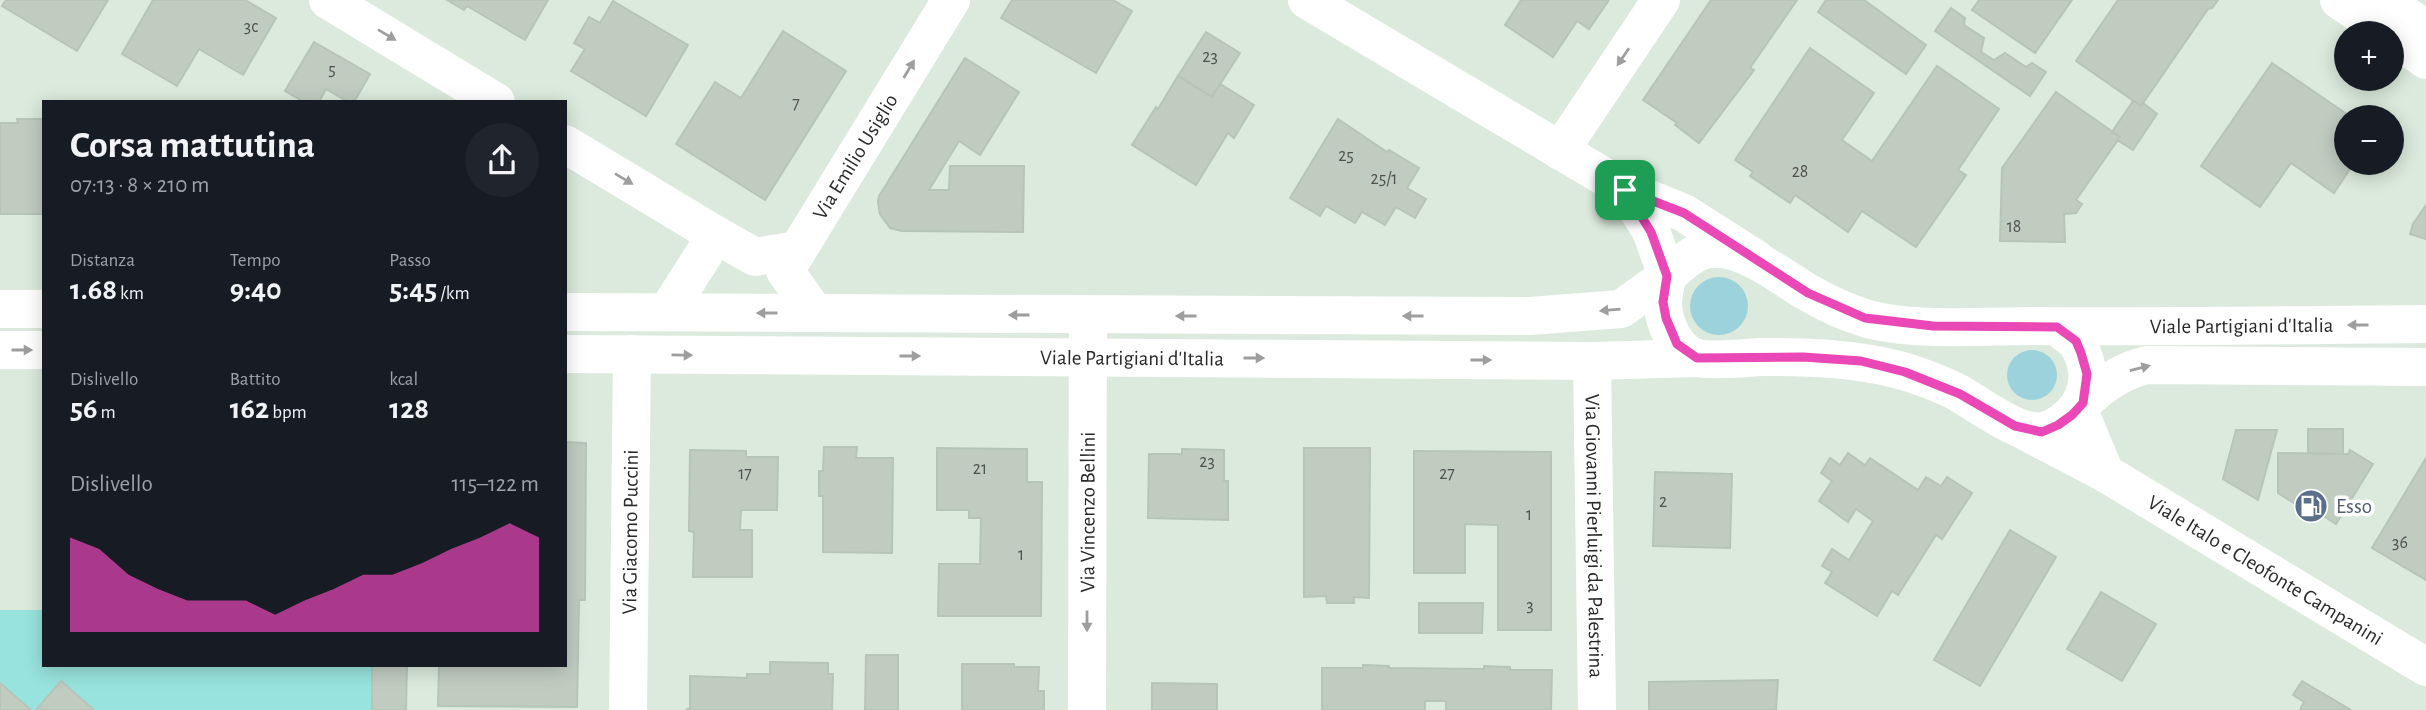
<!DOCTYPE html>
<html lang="it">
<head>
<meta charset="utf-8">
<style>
	:root { --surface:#171b24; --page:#20242c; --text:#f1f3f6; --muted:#9ea1a6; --accent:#ea47b7 }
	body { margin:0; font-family:"Alegreya Sans",sans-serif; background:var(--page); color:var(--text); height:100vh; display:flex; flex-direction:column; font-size:26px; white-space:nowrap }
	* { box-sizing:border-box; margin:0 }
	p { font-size:23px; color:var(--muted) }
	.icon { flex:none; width:38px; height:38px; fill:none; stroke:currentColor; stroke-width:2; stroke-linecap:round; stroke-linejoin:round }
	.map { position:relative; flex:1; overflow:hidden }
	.side { position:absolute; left:42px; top:100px; width:525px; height:567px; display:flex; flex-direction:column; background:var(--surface); border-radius:0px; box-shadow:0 4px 18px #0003 }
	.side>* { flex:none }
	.tools { position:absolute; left:2334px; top:21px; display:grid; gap:14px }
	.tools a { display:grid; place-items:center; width:70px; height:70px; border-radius:50%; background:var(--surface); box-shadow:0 4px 18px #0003; font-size:35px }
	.pin { position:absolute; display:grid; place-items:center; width:60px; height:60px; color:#fff; margin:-30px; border-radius:14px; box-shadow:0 4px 10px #0006 }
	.round { display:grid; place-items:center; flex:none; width:74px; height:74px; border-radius:37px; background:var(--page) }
	.summary { display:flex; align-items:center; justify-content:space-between; height:119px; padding:0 28px }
	h1 { font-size:38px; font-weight:700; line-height:52px }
	.metrics { display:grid; grid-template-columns:repeat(3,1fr); gap:10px; height:119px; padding:7px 28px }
	.metrics div { display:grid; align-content:center }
	.metrics b { font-size:30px; font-weight:700 }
	.metrics small { font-size:19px; font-weight:400 }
	.metrics p { font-size:19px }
	.chart { height:196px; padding:14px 28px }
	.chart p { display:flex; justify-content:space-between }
	.chart svg { width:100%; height:126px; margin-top:7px; fill:var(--accent); opacity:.7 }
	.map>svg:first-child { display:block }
	.green { fill:#9bd2dc }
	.pitch { fill:#98e3dd }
	.building { fill:#c1ccc1; stroke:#b5c5b7; stroke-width:2 }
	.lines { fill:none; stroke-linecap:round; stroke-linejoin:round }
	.minor { stroke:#fff; stroke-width:38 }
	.secondary { stroke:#fff; stroke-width:38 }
	.oneway { fill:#9e9e9e }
	.route-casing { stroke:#fff; stroke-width:14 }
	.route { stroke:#ea47b7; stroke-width:9 }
	.labels { text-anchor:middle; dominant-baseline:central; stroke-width:7; stroke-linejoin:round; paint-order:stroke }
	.number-label { font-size:18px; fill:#4e514e }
	.street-label { font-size:21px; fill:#282828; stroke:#fff }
	.service-label { font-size:21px; fill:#4e5e75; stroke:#fff; text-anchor:start }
</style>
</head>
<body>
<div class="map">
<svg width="2426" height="710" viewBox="0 0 2426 710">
	<rect width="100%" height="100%" fill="#dbeadc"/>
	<g class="green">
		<circle cx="1719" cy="306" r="29"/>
		<circle cx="2032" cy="375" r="25"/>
	</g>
	<path class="pitch" d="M0,610H44V665H372V710H0Z"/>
	<g class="building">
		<path d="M6,0H108L77,51L2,6Z"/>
		<path d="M153,0H245L276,18L243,75L199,49L177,86L122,54Z"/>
		<path d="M447,0H548L525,40L467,6L464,10Z"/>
		<path d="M1012,0H1113L1132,11L1096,73L1001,18Z"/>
		<path d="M1521,0H1609L1589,29L1577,21L1553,57L1505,25Z"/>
		<path d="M1711,0H1797L1750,68L1754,70L1699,143L1675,125L1677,123L1643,100Z"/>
		<path d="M1826,0H1864L1926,45L1906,74L1818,12Z"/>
		<path d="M1979,0H2072L2035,53L1972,10Z"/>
		<path d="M2118,0H2218L2212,8L2208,9L2141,106L2076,61Z"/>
		<path d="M613,1L688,45L646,116L571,71L585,49L574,43L589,17L600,23Z"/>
		<path d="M1951,8L1965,18L1964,25L1984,38L1981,52L1994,60L2005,53L2026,67L2032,63L2046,72L2030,96L1935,31Z"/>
		<path d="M783,31L846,71L765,200L676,144L715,82L741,98Z"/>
		<path d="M1206,32L1240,53L1212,97L1178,76Z"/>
		<path d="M314,42L370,74L354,102H348L326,89L319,102H304L285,91Z"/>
		<path d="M1810,48L1874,93L1842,140L1872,161L1937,66L1999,109L1958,170L1966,175L1916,247L1862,211L1848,232L1795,195L1790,203L1750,176L1753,172L1735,160Z"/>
		<path d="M965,58L1019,92L980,155L959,141L929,190H949L950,166H1024L1023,232L902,231L890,228L880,214L878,202L879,196Z"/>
		<path d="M2272,63L2351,117H2347V163H2354L2334,193L2291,163L2260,207L2201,166Z"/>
		<path d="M1178,76L1212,97L1220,84L1254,105L1234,138L1228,133L1196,185L1132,145L1156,107L1158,109Z"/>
		<path d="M2056,92L2120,137L2076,200L2082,204L2076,213L2064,214L2065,242L2000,241L2002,168Z"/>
		<path d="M2133,101L2141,106L2143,103L2157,114L2133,150L2117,140L2120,137L2112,132Z"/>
		<path d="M17,119H44V214H0V123H18Z"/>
		<path d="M1338,119L1387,152L1389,150L1419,168L1407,188L1426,199L1415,218L1396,207L1385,225L1362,212L1355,223L1326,206L1320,216L1290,198Z"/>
		<path d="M2426,205V239L2410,234L2413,224Z"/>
		<path d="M2308,429H2343V454L2308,453Z"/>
		<path d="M2236,430H2277L2258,500L2223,479Z"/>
		<path d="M565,442L586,443L585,600H579L577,707L438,706L439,665H565Z"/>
		<path d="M824,447H857L856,458H893L892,553L823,552V496H819V471H823Z"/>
		<path d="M937,448L1027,449V482H1042L1041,616H938L939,564H980L981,518H969V510H937Z"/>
		<path d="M1304,448H1370L1369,598L1354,597V603H1327L1326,596L1304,597Z"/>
		<path d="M1182,449L1224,450V481H1228V520L1148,518L1149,454H1182Z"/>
		<path d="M690,450L746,451V457H778L777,510H741L740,530H752V577H693L694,532L689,531Z"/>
		<path d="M2350,450L2373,464L2336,524L2316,511L2314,516L2278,493V453L2343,454H2348Z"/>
		<path d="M1414,451L1551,452V630H1498V525L1465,524V573H1414Z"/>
		<path d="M1848,453L1865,465L1870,458L1918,490L1926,477L1941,486L1947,477L1972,493L1942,539L1936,535L1898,595L1892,591L1877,616L1825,583L1832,572L1822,566L1832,549L1849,560L1873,521L1856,509L1848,522L1819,501L1832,481L1821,473L1830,458L1840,465Z"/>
		<path d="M2426,458V580L2372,548Z"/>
		<path d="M1655,472L1732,474L1730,548L1653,546Z"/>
		<path d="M2010,530L2056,557L1980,686L1934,660Z"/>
		<path d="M2101,592L2156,624L2122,681L2067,649Z"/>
		<path d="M1419,603H1483L1482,633H1419Z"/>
		<path d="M866,655H898V710H865Z"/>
		<path d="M770,662L828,663V674H833L832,710H686L690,708V676L747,678V674H770Z"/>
		<path d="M962,664H1014V667H1039L1038,691H1044V710H962Z"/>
		<path d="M372,665H407L406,710H372Z"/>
		<path d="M1363,665L1389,666V668L1484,669V666L1510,667V670H1552L1551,710H1446V701H1425V710H1322V668H1363Z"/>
		<path d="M1778,680L1776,710H1649V682Z"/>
		<path d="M61,681L94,710H36Z"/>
		<path d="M2302,681L2351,710H2300L2304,702L2293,695Z"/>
		<path d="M0,683L31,710H0Z"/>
		<path d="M1152,683L1217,684V710H1152Z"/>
	</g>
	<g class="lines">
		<g class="minor">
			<path d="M328,0L496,102"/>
			<path d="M1307,0L1625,189"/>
			<path d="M565,144L716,235L667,312"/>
			<path d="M1560,151L1661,0"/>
			<path d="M716,235L755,257L798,250"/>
			<path d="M1667,276L1651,231L1625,189L1684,213L1756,259"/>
			<path id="s1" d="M815,313L785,271L951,0"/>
			<path id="s2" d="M1592,361L1597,710"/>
			<path d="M2078,408L2105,473"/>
			<path id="s3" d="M2015,426L2105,473L2426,667"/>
			<path id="s4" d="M628,710L632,354"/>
			<path id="s5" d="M1087,710L1088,315"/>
		</g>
		<g class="secondary">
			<path d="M2339,0L2388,33"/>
			<path d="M2382,0L2426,29"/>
			<path d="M2392,36L2426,60"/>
			<path d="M0,309H44"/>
			<path d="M565,312L1530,316L1621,309L1667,276"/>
			<path id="s6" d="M2057,327C2063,332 2072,337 2077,343C2095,372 2089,403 2062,422C2057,426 2049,430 2043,431C2019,435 1982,407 1962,395C1945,385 1922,377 1903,371C1856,358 1809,357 1761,357C1748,358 1708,361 1697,358C1676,352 1663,323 1663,303C1663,294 1666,285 1667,276C1676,269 1686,258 1697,253C1732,236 1778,275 1807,292C1824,302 1845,312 1865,318C1910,332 1985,326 2034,326C2164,327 2295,325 2426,324"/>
			<path d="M0,350H44"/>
			<path id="s7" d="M565,354L1592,361L1697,358"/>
			<path d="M2083,403C2102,385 2121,371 2147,365L2426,367"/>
		</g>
	</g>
	<defs><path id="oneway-solid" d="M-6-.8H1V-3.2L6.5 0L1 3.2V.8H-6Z" transform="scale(1.75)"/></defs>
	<g class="oneway">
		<use href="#oneway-solid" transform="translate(387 35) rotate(31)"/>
		<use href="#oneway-solid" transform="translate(1623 57) rotate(124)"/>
		<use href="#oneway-solid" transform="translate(909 69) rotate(-59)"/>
		<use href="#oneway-solid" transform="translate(624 179) rotate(31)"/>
		<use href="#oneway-solid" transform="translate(1610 310) rotate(175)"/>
		<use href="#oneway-solid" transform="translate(767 313) rotate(-180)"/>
		<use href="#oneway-solid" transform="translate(1019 315) rotate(-180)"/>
		<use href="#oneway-solid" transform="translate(1186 316) rotate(-180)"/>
		<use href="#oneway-solid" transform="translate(1413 316) rotate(-180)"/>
		<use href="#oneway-solid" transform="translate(2358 325) rotate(180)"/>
		<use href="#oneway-solid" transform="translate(22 350)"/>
		<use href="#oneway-solid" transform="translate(682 355) rotate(1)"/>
		<use href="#oneway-solid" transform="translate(910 356)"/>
		<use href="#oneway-solid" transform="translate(1254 358)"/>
		<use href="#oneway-solid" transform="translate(1481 360)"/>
		<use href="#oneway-solid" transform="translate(2140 368) rotate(-14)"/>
		<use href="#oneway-solid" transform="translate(1087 621) rotate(90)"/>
	</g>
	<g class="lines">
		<defs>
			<path id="route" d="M1625,190L1684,213L1808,293L1865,318L1933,326L2057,327L2076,341L2081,353L2087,374L2083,403L2072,415L2058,425L2042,432L2015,426L1960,394L1905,372L1861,361L1803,357L1697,358L1677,344L1666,318L1663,302L1667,276L1651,232Z"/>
		</defs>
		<use href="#route" class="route-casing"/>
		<use href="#route" class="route"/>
	</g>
	<defs>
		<symbol id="fuel-disc" viewBox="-11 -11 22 22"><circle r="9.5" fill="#5c6f8a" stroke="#fff"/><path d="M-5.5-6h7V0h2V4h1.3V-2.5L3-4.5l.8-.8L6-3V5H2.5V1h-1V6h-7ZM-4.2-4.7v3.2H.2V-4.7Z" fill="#fff"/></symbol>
	</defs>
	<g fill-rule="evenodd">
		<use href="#fuel-disc" x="2292" y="487" width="38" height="38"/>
	</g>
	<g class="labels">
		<g class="number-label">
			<text x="251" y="27">3c</text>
			<text x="1210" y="57">23</text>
			<text x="332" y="70">5</text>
			<text x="796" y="104">7</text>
			<text x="1346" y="156">25</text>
			<text x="1800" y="172">28</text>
			<text x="1384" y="179">25/1</text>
			<text x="2014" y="227">18</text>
			<text x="1207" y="462">23</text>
			<text x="980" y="469">21</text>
			<text x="745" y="474">17</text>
			<text x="1447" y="474">27</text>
			<text x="1663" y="502">2</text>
			<text x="1529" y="515">1</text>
			<text x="2400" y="543">36</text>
			<text x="1021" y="555">1</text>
			<text x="1530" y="606">3</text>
		</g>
		<g class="street-label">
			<text stroke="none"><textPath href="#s1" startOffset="186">Via Emilio Usiglio</textPath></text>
			<text stroke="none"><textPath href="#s6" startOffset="1194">Viale Partigiani d'Italia</textPath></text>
			<text stroke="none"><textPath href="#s7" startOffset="567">Viale Partigiani d'Italia</textPath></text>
			<text stroke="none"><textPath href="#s5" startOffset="198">Via Vincenzo Bellini</textPath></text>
			<text stroke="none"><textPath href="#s4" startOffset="178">Via Giacomo Puccini</textPath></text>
			<text stroke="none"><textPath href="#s2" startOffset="175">Via Giovanni Pierluigi da Palestrina</textPath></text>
			<text stroke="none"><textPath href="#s3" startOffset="289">Viale Italo e Cleofonte Campanini</textPath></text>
		</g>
		<g class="service-label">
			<text x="2336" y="506">Esso</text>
		</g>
	</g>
</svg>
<div class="tools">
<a>+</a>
<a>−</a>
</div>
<div class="pin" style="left:1625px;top:190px;background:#1e9e55"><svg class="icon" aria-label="arrive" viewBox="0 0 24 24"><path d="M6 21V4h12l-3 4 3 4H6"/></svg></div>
<section class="side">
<div class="summary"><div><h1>Corsa mattutina</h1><p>07:13 · 8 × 210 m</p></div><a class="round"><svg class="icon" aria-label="share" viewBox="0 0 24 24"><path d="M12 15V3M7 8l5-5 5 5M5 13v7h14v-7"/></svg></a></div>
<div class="metrics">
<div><p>Distanza</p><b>1.68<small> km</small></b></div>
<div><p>Tempo</p><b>9:40</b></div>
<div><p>Passo</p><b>5:45<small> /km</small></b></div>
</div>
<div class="metrics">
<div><p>Dislivello</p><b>56<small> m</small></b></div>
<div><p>Battito</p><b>162<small> bpm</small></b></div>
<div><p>kcal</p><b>128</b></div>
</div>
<div class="chart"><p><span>Dislivello</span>115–122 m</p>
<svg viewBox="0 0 160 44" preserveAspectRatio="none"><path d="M0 44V11L10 15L20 24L30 29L40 33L50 33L60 33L70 38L80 33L90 29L100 24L110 24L120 20L130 15L140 11L150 6L160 11V44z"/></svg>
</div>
</section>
</div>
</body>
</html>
